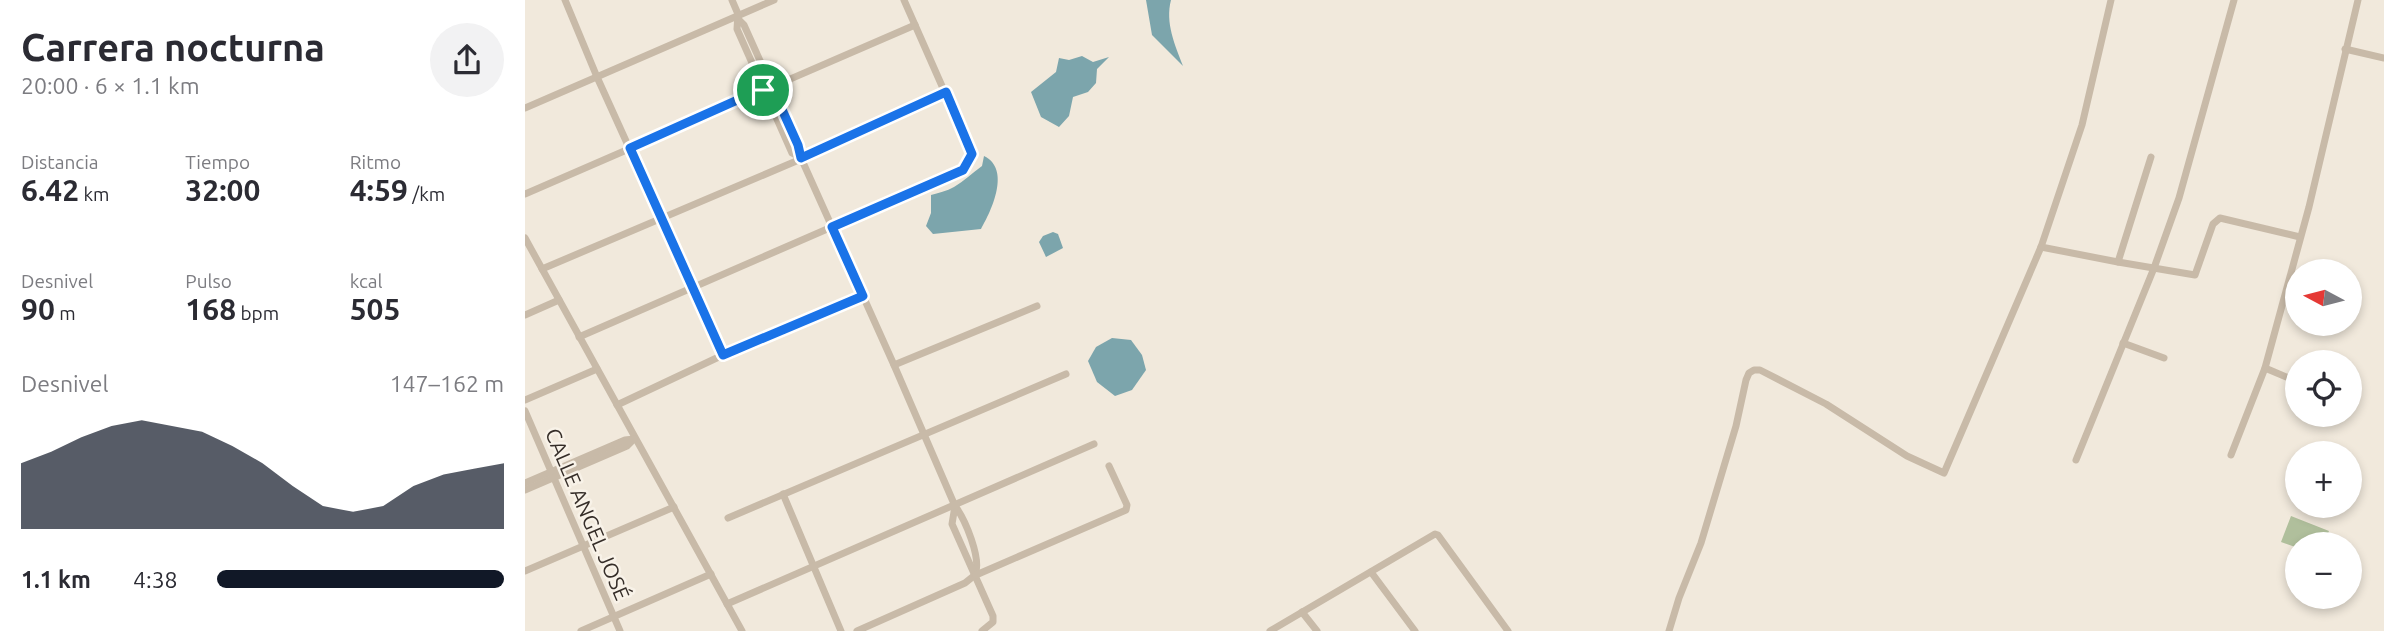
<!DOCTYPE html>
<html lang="es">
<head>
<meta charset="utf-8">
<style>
	:root { --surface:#fff; --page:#f2f2f3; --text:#2b2b33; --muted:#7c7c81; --accent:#111827 }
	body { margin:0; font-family:Ubuntu,sans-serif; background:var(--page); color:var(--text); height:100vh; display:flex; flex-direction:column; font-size:26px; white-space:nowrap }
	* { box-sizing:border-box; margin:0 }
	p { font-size:23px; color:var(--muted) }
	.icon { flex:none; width:38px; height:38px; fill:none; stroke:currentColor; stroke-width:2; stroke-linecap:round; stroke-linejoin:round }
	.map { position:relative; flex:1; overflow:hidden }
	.drawer { display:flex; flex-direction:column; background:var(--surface); width:525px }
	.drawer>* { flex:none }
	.needle { width:46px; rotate:277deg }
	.controls { position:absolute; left:1760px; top:259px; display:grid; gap:14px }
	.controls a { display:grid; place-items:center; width:77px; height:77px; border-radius:50%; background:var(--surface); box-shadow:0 4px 10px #0003; font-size:35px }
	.pin { position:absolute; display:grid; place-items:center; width:60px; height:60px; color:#fff; margin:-30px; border:4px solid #fff; border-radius:50%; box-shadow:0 2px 7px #0007 }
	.round { display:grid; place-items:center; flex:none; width:74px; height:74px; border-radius:37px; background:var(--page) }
	.head { display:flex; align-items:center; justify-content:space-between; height:119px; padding:0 21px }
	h1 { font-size:38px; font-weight:600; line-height:52px }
	.metrics { display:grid; grid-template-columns:repeat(3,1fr); gap:10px; height:119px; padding:7px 21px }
	.metrics div { display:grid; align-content:center }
	.metrics b { font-size:30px; font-weight:600 }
	.metrics small { font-size:19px; font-weight:400 }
	.metrics p { font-size:19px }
	.chart { height:196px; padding:14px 21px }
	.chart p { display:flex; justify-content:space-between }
	.chart svg { width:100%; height:126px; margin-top:7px; fill:var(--accent); opacity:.7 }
	ul { padding:0 21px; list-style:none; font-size:23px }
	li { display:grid; grid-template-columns:112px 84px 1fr; align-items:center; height:52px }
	li i { height:18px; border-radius:9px; background:var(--accent) }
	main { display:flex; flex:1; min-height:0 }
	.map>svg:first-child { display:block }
	.green { fill:#b0bf9c }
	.water { fill:#7ca5ac }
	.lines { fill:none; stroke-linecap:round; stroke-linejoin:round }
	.minor { stroke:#c8baa8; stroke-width:7 }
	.route-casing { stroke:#fff; stroke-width:14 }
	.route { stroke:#1a73e8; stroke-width:9 }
	.labels { text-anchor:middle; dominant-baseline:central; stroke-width:5; stroke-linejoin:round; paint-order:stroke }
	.street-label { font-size:21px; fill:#352d28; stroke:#f8f2e8 }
</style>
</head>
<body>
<main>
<section class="drawer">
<div class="head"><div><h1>Carrera nocturna</h1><p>20:00 · 6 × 1.1 km</p></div><a class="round"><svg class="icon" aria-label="share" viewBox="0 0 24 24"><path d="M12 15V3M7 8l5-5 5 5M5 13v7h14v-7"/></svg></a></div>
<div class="metrics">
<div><p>Distancia</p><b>6.42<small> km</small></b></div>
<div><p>Tiempo</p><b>32:00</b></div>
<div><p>Ritmo</p><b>4:59<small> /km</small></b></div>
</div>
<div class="metrics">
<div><p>Desnivel</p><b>90<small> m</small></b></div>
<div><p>Pulso</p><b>168<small> bpm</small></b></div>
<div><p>kcal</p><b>505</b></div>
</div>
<div class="chart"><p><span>Desnivel</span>147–162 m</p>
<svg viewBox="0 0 160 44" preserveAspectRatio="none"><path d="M0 44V21L10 17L20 12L30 8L40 6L50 8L60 10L70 15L80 21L90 29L100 36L110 38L120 36L130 29L140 25L150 23L160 21V44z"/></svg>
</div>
<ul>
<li><b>1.1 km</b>4:38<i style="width:100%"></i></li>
</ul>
</section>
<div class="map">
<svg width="1859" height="631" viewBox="0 0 1859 631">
	<rect width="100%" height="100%" fill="#f1e9dc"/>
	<path class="green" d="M1766,516L1804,531L1799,544H1773V548L1756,542Z"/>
	<g class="water">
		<path d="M621,0H646C640,23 650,45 658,66L627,35Z"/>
		<path d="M557,56L568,62L584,57L572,69L571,83L563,92L548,97L544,116L534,127L516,117L506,92L531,72L534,58L544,60Z"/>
		<path d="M459,156C486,169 467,210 456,229L408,234L401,226L406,213V195C413,193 422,191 429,187C439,181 447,173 457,166Z"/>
		<path d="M528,232L533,234L538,248L521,257L514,242L518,236Z"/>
		<path d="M587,338L606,340L617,355L621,370L607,390L590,396L572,382L563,361L571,347Z"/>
	</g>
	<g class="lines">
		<g class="minor">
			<path d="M40,0L72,77L198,355"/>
			<path d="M207,0L213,14L212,29L267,153L276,158"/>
			<path d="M214,20L219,25L273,145L276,158L369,365L430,506C440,519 457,559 450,575L440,583L332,631"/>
			<path d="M1820,49L1859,58"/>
			<path d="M0,108L249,0"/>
			<path d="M0,194L390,25"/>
			<path d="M0,238L217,631"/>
			<path d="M1516,247L1593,262L1670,275L1688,224L1695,218L1775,237"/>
			<path d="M1593,262L1626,157"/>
			<path d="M17,269L269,162L420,92"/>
			<path d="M0,315L34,300"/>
			<path d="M54,337L438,170L447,154L379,0"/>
			<path d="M1598,343L1639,358"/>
			<path d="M369,365L512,306"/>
			<path d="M1740,368L1773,382"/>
			<path d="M0,400L72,369"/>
			<path d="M1825,404L1828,405"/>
			<path d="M92,405L198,355L338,296"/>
			<path d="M0,411L95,631"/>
			<path d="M1706,455L1740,368L1784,207L1833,0"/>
			<path d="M1551,460L1629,268L1654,198L1709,0"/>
			<path d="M0,483L100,440L109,439"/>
			<path d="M0,490L102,446L109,439"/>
			<path d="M258,494L316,631"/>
			<path d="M430,506L427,524L468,616V622L457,631"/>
			<path d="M203,518L541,374"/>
			<path d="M0,571L149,507"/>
			<path d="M846,572L890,631"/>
			<path d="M451,575L601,510L602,505L584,466"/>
			<path d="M202,604L569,444"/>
			<path d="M777,612L792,631"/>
			<path d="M56,631L186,574"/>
			<path d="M745,631L910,534L913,535L983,631"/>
			<path d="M1144,631L1154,598L1176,543L1211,426L1221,380L1224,373L1229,370H1235L1301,404L1382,456L1419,473L1516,247L1557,125L1586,0"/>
		</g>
	</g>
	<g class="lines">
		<defs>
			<path id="route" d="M246,85L273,145L276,158L421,92L447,154L438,170L307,227L338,296L198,355L105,148Z"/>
		</defs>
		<use href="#route" class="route-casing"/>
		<use href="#route" class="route"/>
	</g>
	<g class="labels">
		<g class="street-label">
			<text transform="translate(63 514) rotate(67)">CALLE ANGEL JOSÉ</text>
		</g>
	</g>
</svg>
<div class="controls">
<a><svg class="needle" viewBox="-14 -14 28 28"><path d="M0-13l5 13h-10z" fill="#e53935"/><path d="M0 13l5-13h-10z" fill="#7c7c81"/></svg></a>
<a><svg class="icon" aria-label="locate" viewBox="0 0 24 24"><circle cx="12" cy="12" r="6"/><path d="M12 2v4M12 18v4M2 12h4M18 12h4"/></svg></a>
<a>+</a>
<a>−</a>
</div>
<div class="pin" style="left:238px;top:90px;background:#1e9e55"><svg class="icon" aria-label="arrive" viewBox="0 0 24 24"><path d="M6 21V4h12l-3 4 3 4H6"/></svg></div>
</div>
</main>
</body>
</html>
